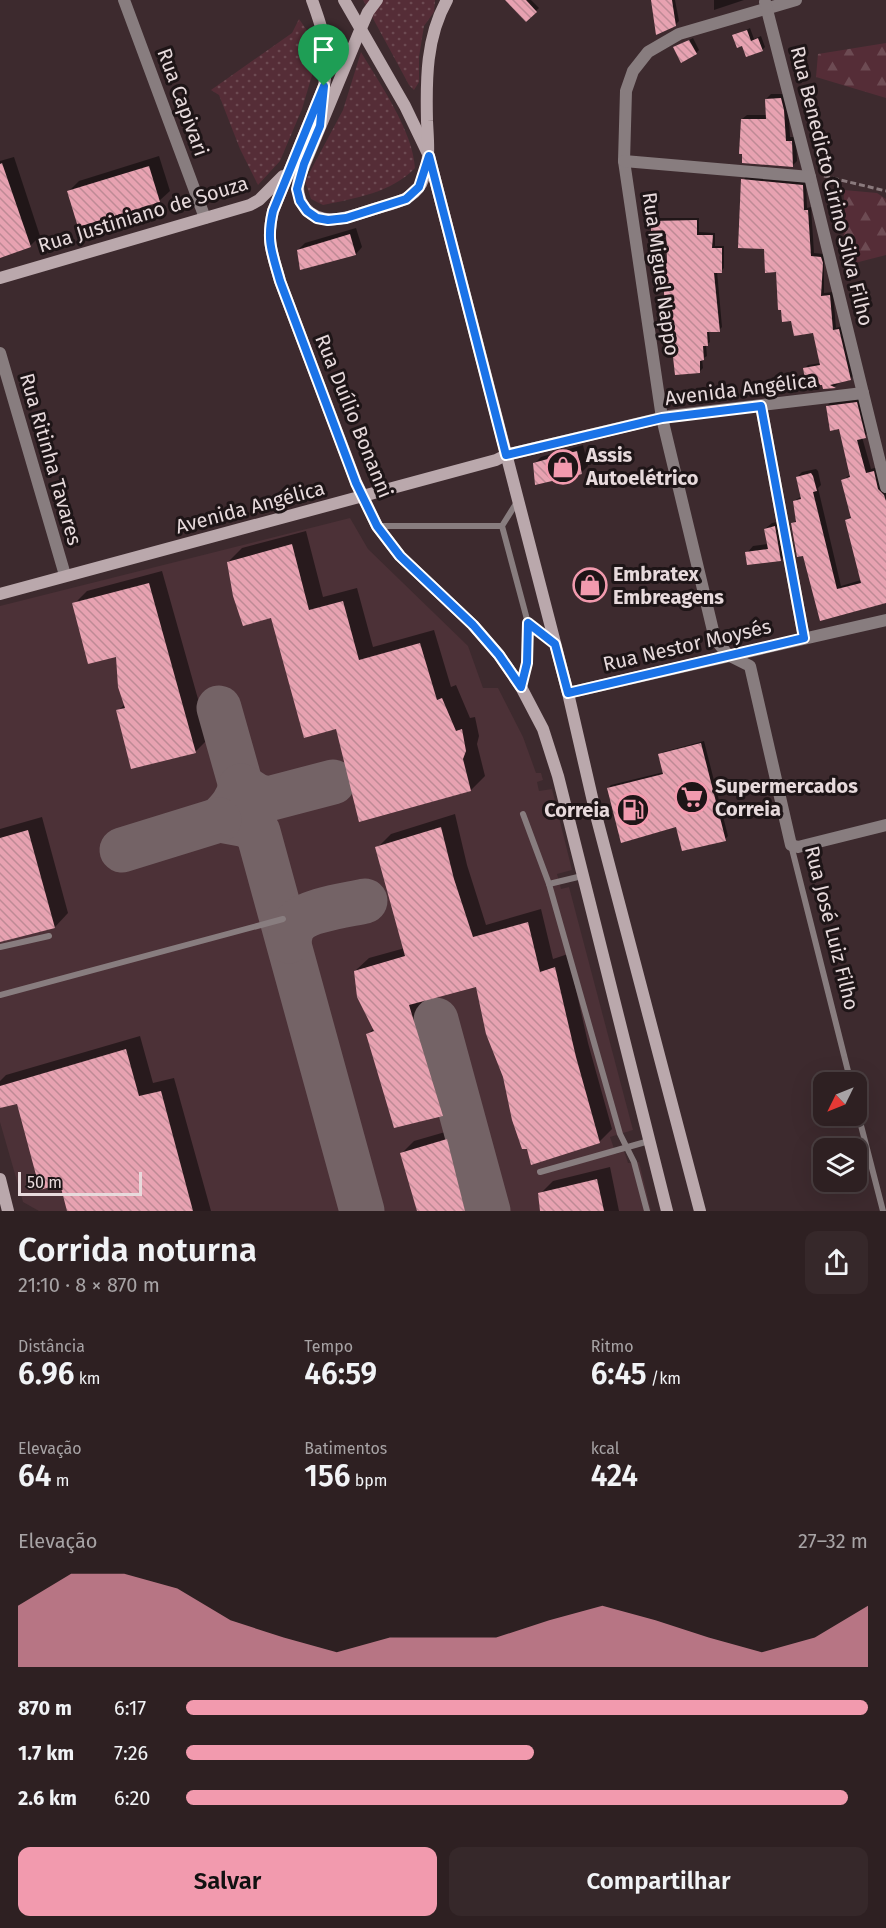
<!DOCTYPE html>
<html lang="pt">
<head>
<meta charset="utf-8">
<style>
	:root { --surface:#2e2022; --page:#36282a; --text:#f1f3f6; --muted:#a7a3a5; --line:#493e40; --accent:#f29aae }
	body { margin:0; font-family:"Fira Sans",sans-serif; background:var(--page); color:var(--text); height:100vh; display:flex; flex-direction:column; font-size:22px; white-space:nowrap }
	* { box-sizing:border-box; margin:0 }
	p { font-size:20px; color:var(--muted) }
	.icon { flex:none; width:33px; height:33px; fill:none; stroke:currentColor; stroke-width:2; stroke-linecap:round; stroke-linejoin:round }
	.map { position:relative; height:1211px; overflow:hidden }
	.sheet { display:flex; flex-direction:column; background:var(--surface); flex:1 }
	.sheet>* { flex:none }
	.needle { width:39px; rotate:227deg }
	.buttons { position:absolute; left:813px; top:1072px; display:grid; gap:12px }
	.buttons a { display:grid; place-items:center; width:54px; height:54px; border-radius:12px; background:var(--surface); box-shadow:0 6px 24px #0002,0 0 0 2px var(--line); font-size:30px }
	.scale { position:absolute; left:18px; bottom:15px; width:124px; box-sizing:border-box; padding-left:6px; border:3px solid #e7dadc; border-top:0; font-size:16px; line-height:21px; white-space:nowrap; color:#e7dadc; -webkit-text-stroke:4px #1e1517; paint-order:stroke }
	.pin { position:absolute; display:grid; place-items:center; width:51px; height:51px; color:#fff; margin:-62px -26px; border-radius:50% 50% 50% 0; rotate:-45deg; box-shadow:0 0 6px #0007 }
	.pin .icon { rotate:45deg }
	.round { display:grid; place-items:center; flex:none; width:63px; height:63px; border-radius:12px; background:var(--page) }
	.head { display:flex; align-items:center; justify-content:space-between; height:102px; padding:0 18px }
	h1 { font-size:33px; font-weight:600; line-height:45px }
	.figures { display:grid; grid-template-columns:repeat(3,1fr); gap:9px; height:102px; padding:6px 18px }
	.figures div { display:grid; align-content:center }
	.figures b { font-size:30px; font-weight:600 }
	.figures small { font-size:16px; font-weight:400 }
	.figures p { font-size:16px }
	.chart { height:168px; padding:12px 18px }
	.chart p { display:flex; justify-content:space-between }
	.chart svg { width:100%; height:108px; margin-top:6px; fill:var(--accent); opacity:.7 }
	.button { display:flex; gap:12px; margin-top:auto; padding:12px 18px }
	.button a { flex:1; height:69px; border-radius:12px; background:var(--accent); color:#111; font-size:24px; font-weight:600; line-height:69px; text-align:center }
	.button a+a { background:var(--page); color:var(--text) }
	ul { padding:0 18px; list-style:none; font-size:20px }
	li { display:grid; grid-template-columns:96px 72px 1fr; align-items:center; height:45px }
	li i { height:15px; border-radius:8px; background:var(--accent) }
	.map>svg:first-child { display:block }
	.built { fill:#4c3137 }
	.forest { fill:url(#forest-firs) }
	.park { fill:url(#park-dots) }
	.shadow { fill:#0007 }
	.lines { fill:none; stroke-linecap:round; stroke-linejoin:round }
	.taxiway { stroke:#746366; stroke-width:45 }
	.building { fill:url(#building-back-hatch) }
	.path { stroke:#8a7a7d; stroke-width:3; stroke-dasharray:6 3; stroke-linecap:butt }
	.lane { stroke:#887d7f; stroke-width:6 }
	.street { stroke:#887d7f; stroke-width:12 }
	.secondary { stroke:#baa8ac; stroke-width:12 }
	.route-casing { stroke:#fff; stroke-width:12 }
	.route { stroke:#1a73e8; stroke-width:8 }
	.labels { text-anchor:middle; dominant-baseline:central; stroke-width:6; stroke-linejoin:round; paint-order:stroke }
	.street-label { font-size:20px; fill:#e7dadc; stroke:#1e1517 }
	.poi-label { font-size:20px; font-weight:bold; fill:#e7dadc; stroke:#1e1517; text-anchor:start }
</style>
</head>
<body>
<div class="map">
<svg width="886" height="1211" viewBox="0 0 886 1211">
	<defs>
		<pattern id="forest-firs" width="22" height="20" patternUnits="userSpaceOnUse" patternTransform="scale(1.5)"><rect width="22" height="20" fill="#552d37"/><path d="M5 1l3.5 6h-7zM16 11l3.5 6h-7z" fill="#6d4b53"/></pattern>
		<pattern id="park-dots" width="8" height="8" patternUnits="userSpaceOnUse" patternTransform="scale(1.5)"><rect width="8" height="8" fill="#552d37"/><path d="M2 2h.1M6 6h.1" fill="none" stroke="#6d4b53" stroke-width="1.8" stroke-linecap="round"/></pattern>
		<pattern id="building-back-hatch" width="6" height="6" patternUnits="userSpaceOnUse" patternTransform="scale(1.5)"><rect width="6" height="6" fill="#e7a2b1"/><path d="M-1 5l2 2M0 0l6 6M5-1l2 2" fill="none" stroke="#be8a95"/></pattern>
	</defs>
	<rect width="100%" height="100%" fill="#3d2a2e"/>
	<path class="built" d="M350,518L368,549L468,646L483,688H498L523,737L536,773H541L543,780L537,782L539,791L552,789L572,870L557,874L561,889L569,887L633,1130L610,1137L616,1154L624,1151L628,1163L639,1162L651,1211H39L23,1202L0,1122V606Z"/>
	<g class="forest">
		<path d="M886,43V98L816,77L818,54Z"/>
		<path d="M844,190L877,193L886,199V255L847,265L843,228Z"/>
	</g>
	<g class="park">
		<path d="M363,0H435L434,12L424,26L419,57V82L414,90L409,85Z"/>
		<path d="M299,19L313,39V72L302,109L280,161L258,185L240,149L219,95L211,90L292,33Z"/>
		<path d="M361,52C380,84 413,131 415,168C391,193 356,198 323,205L311,199L305,181L343,110Z"/>
	</g>
	<g class="shadow">
		<path d="M515,0H531L539,8L526,20Z"/>
		<path d="M652,0H675L679,21L675,25Z"/>
		<path d="M714,0H744L714,10Z"/>
		<path d="M750,28L754,39L761,36L765,47L762,50L743,44L734,36Z"/>
		<path d="M693,38L699,50L696,53L675,47Z"/>
		<path d="M771,94H786L788,104L790,137H796L797,161L792,166L742,119L747,115H767L766,99Z"/>
		<path d="M159,156L170,191L159,201L69,191L79,181Z"/>
		<path d="M14,157L40,236L30,246L0,256V161Z"/>
		<path d="M746,177L806,182L807,208L811,207L814,253L824,254V293L833,292L836,328L842,326L854,375L850,379L835,382L838,384L835,386L824,388L823,383L805,368L808,365L821,363L814,332L765,247L743,180Z"/>
		<path d="M655,218H699V232L715,233V246H724V268L721,271H717L722,327L719,330L709,331L710,342L706,345L707,356L702,359L703,368L700,371L666,262L669,259L668,232L652,221Z"/>
		<path d="M356,228L362,247L356,254L298,250L305,243Z"/>
		<path d="M861,398L870,432L862,437L871,469L878,467L886,488V601L821,619L804,554L793,524L797,519L794,501L802,496L797,477L802,472L816,469L818,471L821,485L818,488L841,586L861,580L847,520L852,515L843,480L851,474L840,427L827,406L832,401Z"/>
		<path d="M583,445L588,466L581,473L534,464L541,457Z"/>
		<path d="M781,521L787,552L781,559L747,553L753,546L768,544L765,529L772,523Z"/>
		<path d="M306,531L323,597L357,588L373,647L434,630L451,687L456,685L470,718L475,717L479,736L477,744L485,776L471,790L337,727L272,616L228,562L242,548Z"/>
		<path d="M162,571L209,738L196,751L132,767L118,711L125,704L118,655L74,604L87,591Z"/>
		<path d="M704,741L728,836L725,839L677,826L608,788L611,785L664,772L660,755L663,752Z"/>
		<path d="M455,814L467,865L486,925L541,909L553,959L568,954L588,1043L612,1129L599,1142L505,1076L477,985L425,999L456,1101L443,1115L368,1034L374,1028L355,971L369,958L405,948L377,848L391,834Z"/>
		<path d="M42,817L68,913L55,927L0,941V829Z"/>
		<path d="M140,1036L153,1083L174,1078L211,1211H69L61,1182L18,1102L0,1106V1081L6,1075Z"/>
		<path d="M459,1128L482,1211H418L402,1153L414,1141Z"/>
		<path d="M610,1167L619,1211H542L540,1194L553,1181Z"/>
	</g>
	<g class="lines">
		<g class="taxiway">
			<path d="M219,708L241,786"/>
			<path d="M333,782L268,799L257,796L241,786C237,801 231,809 219,820L246,825L258,832L362,1211"/>
			<path d="M122,850L219,820"/>
			<path d="M289,941C290,935 291,928 296,923C307,910 348,905 365,901"/>
			<path d="M436,1020L488,1211"/>
		</g>
	</g>
	<g class="building">
		<path d="M505,0H526L537,12L526,22Z"/>
		<path d="M651,0H672L676,26L656,35Z"/>
		<path d="M747,30L751,41L758,38L763,51L746,57L742,46L737,48L732,35Z"/>
		<path d="M689,40L697,54L681,63L673,47Z"/>
		<path d="M781,98L784,110L786,141H792L793,167L742,163V154H739L741,119H766L765,99Z"/>
		<path d="M2,163L31,247L0,258V164Z"/>
		<path d="M149,166L160,202L78,227L67,191Z"/>
		<path d="M741,179L803,185L804,210H808L811,256L821,257L823,263L821,296L830,295L833,330L839,329L851,380L830,385L836,388L823,389L822,385H806L803,368L820,365L813,333L794,336L791,321L782,322L781,310H778L776,272L765,273L764,249L738,248Z"/>
		<path d="M697,220V235H713L712,248H722V273H714L720,332H707L708,346H703L704,360L700,361V373L675,375L672,348H669L664,298V261H667L666,234H651V221Z"/>
		<path d="M350,234L356,255L300,270L297,250Z"/>
		<path d="M857,402L866,438L857,440L866,473L874,471L878,489L884,495L886,501V603L820,621L803,556L797,557L791,523L796,522L793,501L801,499L796,477L811,473L813,476L817,491L813,492L837,589L861,583L845,520L851,518L841,480L850,477L839,429L830,431L826,406Z"/>
		<path d="M577,451L582,474L535,485L533,463Z"/>
		<path d="M775,526L781,561L747,565L745,552L768,549L764,529Z"/>
		<path d="M292,544L309,610L343,601L359,660L420,643L437,700L442,698L456,731L462,729L466,751L463,759L471,791L359,822L336,729L304,738L271,618L243,626L233,596L227,562Z"/>
		<path d="M149,583L196,753L131,769L116,710L125,708L118,687L116,657L88,664L72,603Z"/>
		<path d="M701,743L726,841L682,851L676,827L621,843L607,788L663,774L658,754Z"/>
		<path d="M441,827L454,879L473,937L528,922L540,972L555,967L576,1057L600,1143L531,1165L527,1149H522L512,1120L503,1077L486,1034L476,987L409,1005L443,1116L394,1128L366,1034L374,1031L357,997L354,971L405,956L375,847Z"/>
		<path d="M28,830L55,928L0,942V838Z"/>
		<path d="M126,1049L139,1096L161,1091L193,1211H67L60,1184L40,1190L17,1104L0,1108V1086Z"/>
		<path d="M447,1139L465,1211H417L400,1153Z"/>
		<path d="M597,1179L604,1211H540L538,1193Z"/>
	</g>
	<g class="lines">
		<path class="path" d="M824,176L886,191"/>
		<g class="lane">
			<path d="M517,502L502,526L528,623L527,663L522,685"/>
			<path d="M377,526H502"/>
			<path d="M528,623L554,644"/>
			<path d="M523,814L549,884L582,876"/>
			<path d="M791,845L851,1083"/>
			<path d="M549,884L620,1134L634,1162L647,1211"/>
			<path d="M0,947L49,936"/>
			<path d="M0,995L283,919"/>
			<path d="M856,1106L883,1211"/>
			<path d="M540,1172L649,1141"/>
		</g>
		<g class="street">
			<path d="M124,0L205,218"/>
			<path d="M796,0L679,34L648,52L633,71L626,91L624,161L662,418L715,639L728,655L750,666L791,845L798,847L886,825"/>
			<path d="M765,2L810,177L886,487"/>
			<path d="M624,161L810,177"/>
			<path d="M0,353L65,575"/>
			<path d="M761,406L804,638"/>
			<path d="M506,455L669,416L863,393"/>
			<path d="M568,693L886,620"/>
		</g>
		<g class="secondary">
			<path d="M312,0C324,33 330,51 324,86L273,211C266,241 272,252 280,281L356,482L377,526L400,556L473,625L499,655L521,687L543,729L558,776L667,1211"/>
			<path d="M344,0L405,106L429,156L568,693L597,819L700,1211"/>
			<path d="M377,0L368,12L361,28L299,178C297,190 298,199 305,208C323,229 352,216 374,209C390,204 412,201 421,184C431,164 428,142 427,121C426,80 426,37 447,0"/>
			<path d="M0,278L250,205L259,200L283,176"/>
			<path d="M0,594L496,460L506,455"/>
			<path d="M0,1179L8,1211"/>
		</g>
	</g>
	<g class="lines">
		<defs>
			<path id="route" d="M324,86L320,126L304,164L297,189L300,201L307,211L317,218L328,220L346,218L406,199L419,187L429,156L506,455L662,418L761,406L804,638L568,693L555,644L528,623L527,663L521,687L499,655L473,625L400,556L377,526L356,483L280,281C272,252 266,241 273,211Z"/>
		</defs>
		<use href="#route" class="route-casing"/>
		<use href="#route" class="route"/>
	</g>
	<defs>
		<symbol id="shop-ring" viewBox="-11 -11 22 22"><circle r="9.5" fill="#1e1517" stroke="#f29aae" stroke-width="1.5"/><path d="M-5-2.5h2.3a2.7 3.5 0 0 1 5.4 0H5L5.5 6h-11ZM-1.5-2.5h3a1.5 2.3 0 0 0-3 0Z" fill="#f29aae"/></symbol>
		<symbol id="supermarket-ring" viewBox="-11 -11 22 22"><circle r="9.5" fill="#1e1517" stroke="#f29aae" stroke-width="1.5"/><path d="M-6-5.5h2.5l.6 2H6L4.5 2H-2.5L-4.4-4H-6ZM-1.5 3.2a1.3 1.3 0 1 0 .1 0ZM3 3.2a1.3 1.3 0 1 0 .1 0Z" fill="#f29aae"/></symbol>
		<symbol id="fuel-ring" viewBox="-11 -11 22 22"><circle r="9.5" fill="#1e1517" stroke="#f29aae" stroke-width="1.5"/><path d="M-5.5-6h7V0h2V4h1.3V-2.5L3-4.5l.8-.8L6-3V5H2.5V1h-1V6h-7ZM-4.2-4.7v3.2H.2V-4.7Z" fill="#f29aae"/></symbol>
	</defs>
	<g fill-rule="evenodd">
		<use href="#shop-ring" x="544" y="448" width="38" height="38"/>
		<use href="#shop-ring" x="571" y="566" width="38" height="38"/>
		<use href="#supermarket-ring" x="673" y="778" width="38" height="38"/>
		<use href="#fuel-ring" x="614" y="791" width="38" height="38"/>
	</g>
	<g class="labels">
		<g class="street-label">
			<text transform="translate(183 102) rotate(70)">Rua Capivari</text>
			<text transform="translate(832 186) rotate(76)">Rua Benedicto Cirino Silva Filho</text>
			<text transform="translate(143 214) rotate(-17)">Rua Justiniano de Souza</text>
			<text transform="translate(661 274) rotate(82)">Rua Miguel Nappo</text>
			<text transform="translate(741 389) rotate(-7)">Avenida Angélica</text>
			<text transform="translate(354 416) rotate(68)">Rua Duílio Bonanni</text>
			<text transform="translate(51 459) rotate(74)">Rua Ritinha Tavares</text>
			<text transform="translate(250 507) rotate(-15)">Avenida Angélica</text>
			<text transform="translate(687 645) rotate(-13)">Rua Nestor Moysés</text>
			<text transform="translate(832 928) rotate(76)">Rua José Luiz Filho</text>
		</g>
		<g class="poi-label">
			<text x="586" y="455">Assis<tspan x="586" dy="23">Autoelétrico</tspan></text>
			<text x="613" y="574">Embratex<tspan x="613" dy="23">Embreagens</tspan></text>
			<text x="715" y="786">Supermercados<tspan x="715" dy="23">Correia</tspan></text>
			<text x="610" y="810" text-anchor="end">Correia</text>
		</g>
	</g>
</svg>
<div class="buttons">
<a><svg class="needle" viewBox="-14 -14 28 28"><path d="M0-13l5 13h-10z" fill="#e53935"/><path d="M0 13l5-13h-10z" fill="#a7a3a5"/></svg></a>
<a><svg class="icon" aria-label="layers" viewBox="0 0 24 24"><path d="M12 4l9 5-9 5-9-5zM3 14l9 5 9-5"/></svg></a>
</div>
<div class="scale">50 m</div>
<div class="pin" style="left:324px;top:86px;background:#1e9e55"><svg class="icon" aria-label="arrive" viewBox="0 0 24 24"><path d="M6 21V4h12l-3 4 3 4H6"/></svg></div>
</div>
<section class="sheet">
<div class="head"><div><h1>Corrida noturna</h1><p>21:10 · 8 × 870 m</p></div><a class="round"><svg class="icon" aria-label="share" viewBox="0 0 24 24"><path d="M12 15V3M7 8l5-5 5 5M5 13v7h14v-7"/></svg></a></div>
<div class="figures">
<div><p>Distância</p><b>6.96<small> km</small></b></div>
<div><p>Tempo</p><b>46:59</b></div>
<div><p>Ritmo</p><b>6:45<small> /km</small></b></div>
</div>
<div class="figures">
<div><p>Elevação</p><b>64<small> m</small></b></div>
<div><p>Batimentos</p><b>156<small> bpm</small></b></div>
<div><p>kcal</p><b>424</b></div>
</div>
<div class="chart"><p><span>Elevação</span>27–32 m</p>
<svg viewBox="0 0 160 44" preserveAspectRatio="none"><path d="M0 44V19L10 6L20 6L30 12L40 25L50 32L60 38L70 32L80 32L90 32L100 25L110 19L120 25L130 32L140 38L150 32L160 19V44z"/></svg>
</div>
<ul>
<li><b>870 m</b>6:17<i style="width:100%"></i></li>
<li><b>1.7 km</b>7:26<i style="width:51%"></i></li>
<li><b>2.6 km</b>6:20<i style="width:97%"></i></li>
</ul>
<div class="button"><a>Salvar</a><a>Compartilhar</a></div>
</section>
</body>
</html>
